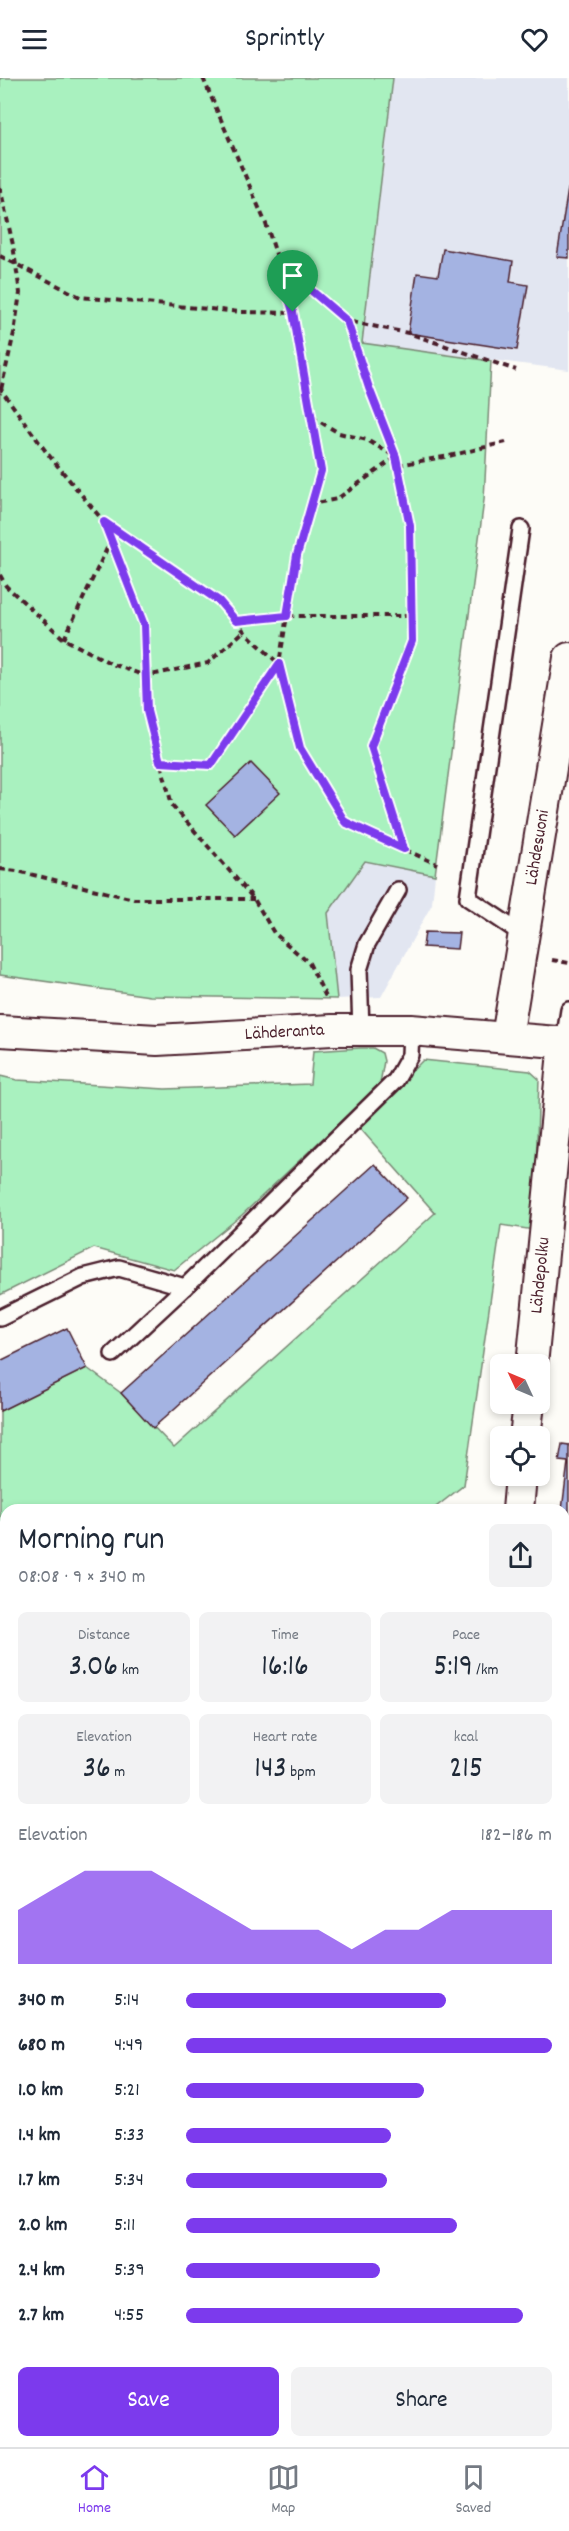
<!DOCTYPE html>
<html lang="en">
<head>
<meta charset="utf-8">
<style>
	:root { --surface:#fff; --page:#f2f2f3; --text:#1f2937; --muted:#747a83; --line:#e0e1e3; --accent:#7c3aed }
	body { margin:0; font-family:Dekko,sans-serif; background:var(--page); color:var(--text); height:100vh; display:flex; flex-direction:column; font-size:22px; white-space:nowrap }
	* { box-sizing:border-box; margin:0 }
	p { font-size:20px; color:var(--muted) }
	.icon { flex:none; width:33px; height:33px; fill:none; stroke:currentColor; stroke-width:2; stroke-linecap:round; stroke-linejoin:round }
	.map { position:relative; flex:1; overflow:hidden }
	.sheet { position:absolute; left:0px; top:1426px; width:570px; height:944px; display:flex; flex-direction:column; background:var(--surface); border-radius:18px 18px 0 0; box-shadow:0 3px 9px #0003 }
	.sheet>* { flex:none }
	.needle { width:39px; rotate:314deg }
	.tools { position:absolute; left:490px; top:1276px; display:grid; gap:12px }
	.tools a { display:grid; place-items:center; width:60px; height:60px; border-radius:9px; background:var(--surface); box-shadow:0 3px 9px #0003; font-size:30px }
	.pin { position:absolute; display:grid; place-items:center; width:51px; height:51px; color:#fff; margin:-62px -26px; border-radius:50% 50% 50% 0; rotate:-45deg; box-shadow:0 0 6px #0007 }
	.pin .icon { rotate:45deg }
	.round { display:grid; place-items:center; flex:none; width:63px; height:63px; border-radius:9px; background:var(--page) }
	.summary { display:flex; align-items:center; justify-content:space-between; height:102px; padding:0 18px }
	h1 { font-size:33px; font-weight:600; line-height:45px }
	.stats { display:grid; grid-template-columns:repeat(3,1fr); gap:9px; height:102px; padding:6px 18px }
	.stats div { display:grid; align-content:center; border-radius:9px; background:var(--page); text-align:center }
	.stats b { font-size:30px; font-weight:600 }
	.stats small { font-size:16px; font-weight:400 }
	.stats p { font-size:16px }
	.chart { height:168px; padding:12px 18px }
	.chart p { display:flex; justify-content:space-between }
	.chart svg { width:100%; height:108px; margin-top:6px; fill:var(--accent); opacity:.7 }
	.primary-button { display:flex; gap:12px; margin-top:auto; padding:12px 18px }
	.primary-button a { flex:1; height:69px; border-radius:9px; background:var(--accent); color:#fff; font-size:24px; font-weight:600; line-height:69px; text-align:center }
	.primary-button a+a { background:var(--page); color:var(--text) }
	ul { padding:0 18px; list-style:none; font-size:20px }
	li { display:grid; grid-template-columns:96px 72px 1fr; align-items:center; height:45px }
	li i { height:15px; border-radius:8px; background:var(--accent) }
	header { display:flex; justify-content:space-between; align-items:center; height:78px; padding:0 18px; background:var(--surface); font-size:27px; font-weight:600 }
	.tabs { display:flex; justify-content:space-around; align-items:center; height:84px; border-top:2px solid var(--line); background:var(--surface); font-size:16px; color:var(--muted) }
	.tabs a { display:grid; justify-items:center; gap:3px }
	.tabs .selected { color:var(--accent) }
	.map>svg:first-child { display:block }
	.built { fill:#e2e6f1 }
	.green { fill:#a9f1bf; stroke:#7a8875; stroke-width:1.5 }
	.building { fill:#a4b3e2; stroke:#4a1f2b; stroke-width:1.5 }
	.lines { fill:none; stroke-linecap:round; stroke-linejoin:round }
	.lane-casing { stroke:#4a1f2b; stroke-width:20 }
	.street-casing { stroke:#4a1f2b; stroke-width:34 }
	.path { stroke:#4a1f2b; stroke-width:4; stroke-dasharray:6 4.5; stroke-linecap:butt }
	.lane { stroke:#fdfcf7; stroke-width:15 }
	.street { stroke:#fdfcf7; stroke-width:30 }
	.route-casing { stroke:#fff; stroke-width:12 }
	.route { stroke:#7c3aed; stroke-width:8 }
	.labels { text-anchor:middle; dominant-baseline:central; stroke-width:4.5; stroke-linejoin:round; paint-order:stroke }
	.street-label { font-size:18px; fill:#4a1f2b; stroke:#fdfcf7 }
</style>
</head>
<body>
<header><svg class="icon" aria-label="menu" viewBox="0 0 24 24"><path d="M4 6h16M4 12h16M4 18h16"/></svg>Sprintly<svg class="icon" aria-label="heart" viewBox="0 0 24 24"><path d="M12 20l-8-8c-3-5 5-10 8-4 3-6 11-1 8 4z"/></svg></header>
<div class="map">
<svg width="569" height="2369" viewBox="0 0 569 2369">
	<rect width="100%" height="100%" fill="#fdfcf7"/>
	<filter id="ink" filterUnits="userSpaceOnUse"><feTurbulence type="fractalNoise" baseFrequency=".0167" numOctaves="2"/><feDisplacementMap in="SourceGraphic" scale="12" xChannelSelector="R" yChannelSelector="G"/><feConvolveMatrix kernelMatrix="1 2 1 2 8 2 1 2 1" color-interpolation-filters="sRGB"/></filter>
	<g filter="url(#ink)">
		<g class="built">
			<path d="M393,0H569V292L362,265Z"/>
			<path d="M365,783L435,797L432,826L381,919L337,921L328,835Z"/>
		</g>
		<g class="green">
			<path d="M0,0H393L362,265L491,283L484,422L435,797L365,783L328,835L337,921L150,918L0,897Z"/>
			<path d="M360,970H373L382,975L384,983L380,1006L242,1137L174,1192L94,1170L0,1217V998L17,1002L165,1011L310,1006L313,973Z"/>
			<path d="M423,982L530,993L539,1001L534,1152L501,1147L464,1407L432,1432H6V1493H0V1333L87,1290L121,1315L174,1370L435,1135L358,1048Z"/>
			<path d="M0,1645L6,1646V1885L0,1884Z"/>
			<path d="M564,1842H569V2031L564,2030Z"/>
			<path d="M6,2217V2364H52L54,2369H0V2218Z"/>
		</g>
		<g class="building">
			<path d="M568,111H569V180L557,179Z"/>
			<path d="M443,171L513,183L510,204L528,207L517,272L408,255L417,195L438,198Z"/>
			<path d="M251,685L280,715L235,757L206,727Z"/>
			<path d="M425,854L459,855L457,871L423,869Z"/>
			<path d="M375,1086L407,1120L153,1350L121,1315Z"/>
			<path d="M67,1250L87,1290L0,1333V1283Z"/>
			<path d="M562,1366L569,1367V1786L564,1825L562,1432L568,1384L559,1383Z"/>
			<path d="M0,1561H6V1610L0,1609Z"/>
			<path d="M569,2165V2212L564,2209V2175Z"/>
			<path d="M177,2364H312L322,2369H187Z"/>
		</g>
		<g class="lines">
			<defs>
				<g id="lane">
					<path d="M521,451L468,820L522,856"/>
					<path d="M361,952L359,892L367,866L398,812"/>
					<path d="M564,964L569,932"/>
					<path d="M0,1240L83,1199L119,1190L185,1209L396,1002L410,977L411,952"/>
					<path d="M113,1276L185,1209"/>
					<path d="M0,1520L6,1521"/>
					<path d="M564,2360L569,2363"/>
				</g>
				<g id="street">
					<path id="s1" d="M0,953L157,962L332,952H411L569,965"/>
					<path id="s2" d="M507,959L569,580"/>
					<path id="s3" d="M532,1287L564,964"/>
					<path d="M525,1359L529,1326"/>
					<path d="M518,1432L521,1398"/>
					<path d="M0,1964H6"/>
					<path d="M564,2057L569,2059"/>
				</g>
			</defs>
			<use href="#lane" class="lane-casing"/>
			<use href="#street" class="street-casing"/>
			<g class="path">
				<path d="M203,0L266,146L290,218L321,393L297,477L279,586L300,670L345,745L437,786"/>
				<path d="M0,109L13,167L20,215L14,255L0,316"/>
				<path d="M0,178L80,219L241,234L293,235"/>
				<path d="M279,185L347,243L408,255L516,292"/>
				<path d="M347,243L369,310L396,379L410,448L412,563L371,668L404,771"/>
				<path d="M0,308L2,313L47,375L104,444L219,523L244,553L279,586L211,687L160,684"/>
				<path d="M312,339L339,355L367,362L396,379L337,421L312,426"/>
				<path d="M398,387L449,378L506,364"/>
				<path d="M104,444L144,547L147,633L172,727L254,821L274,855L309,885L326,919"/>
				<path d="M0,497L6,508L64,561L112,586L146,598L208,585L244,553"/>
				<path d="M236,543L287,538H412"/>
				<path d="M64,561L111,462"/>
				<path d="M0,791L17,793L134,821H254"/>
				<path d="M552,882L569,885"/>
				<path d="M441,2369L442,2364"/>
			</g>
			<use href="#lane" class="lane"/>
			<use href="#street" class="street"/>
		</g>
	</g>
	<g class="lines" filter="url(#ink)">
		<defs>
			<path id="route" d="M279,185L347,243L369,310L396,379L410,448L412,563L371,668L404,771L345,744L300,670L279,586L211,687L160,684L147,633L144,547L104,444L219,523L236,543L287,538L297,477L321,393L293,234Z"/>
		</defs>
		<use href="#route" class="route-casing"/>
		<use href="#route" class="route"/>
	</g>
	<g class="labels">
		<g class="street-label">
			<text stroke="none"><textPath href="#s2" startOffset="192">Lähdesuoni</textPath></text>
			<text stroke="none"><textPath href="#s1" startOffset="285">Lähderanta</textPath></text>
			<text stroke="none"><textPath href="#s3" startOffset="90">Lähdepolku</textPath></text>
		</g>
	</g>
</svg>
<div class="tools">
<a><svg class="needle" viewBox="-14 -14 28 28"><path d="M0-13l5 13h-10z" fill="#e53935"/><path d="M0 13l5-13h-10z" fill="#747a83"/></svg></a>
<a><svg class="icon" aria-label="locate" viewBox="0 0 24 24"><circle cx="12" cy="12" r="6"/><path d="M12 2v4M12 18v4M2 12h4M18 12h4"/></svg></a>
</div>
<div class="pin" style="left:293px;top:234px;background:#1e9e55"><svg class="icon" aria-label="arrive" viewBox="0 0 24 24"><path d="M6 21V4h12l-3 4 3 4H6"/></svg></div>
<section class="sheet">
<div class="summary"><div><h1>Morning run</h1><p>08:08 · 9 × 340 m</p></div><a class="round"><svg class="icon" aria-label="share" viewBox="0 0 24 24"><path d="M12 15V3M7 8l5-5 5 5M5 13v7h14v-7"/></svg></a></div>
<div class="stats">
<div><p>Distance</p><b>3.06<small> km</small></b></div>
<div><p>Time</p><b>16:16</b></div>
<div><p>Pace</p><b>5:19<small> /km</small></b></div>
</div>
<div class="stats">
<div><p>Elevation</p><b>36<small> m</small></b></div>
<div><p>Heart rate</p><b>143<small> bpm</small></b></div>
<div><p>kcal</p><b>215</b></div>
</div>
<div class="chart"><p><span>Elevation</span>182–186 m</p>
<svg viewBox="0 0 160 44" preserveAspectRatio="none"><path d="M0 44V22L10 14L20 6L30 6L40 6L50 14L60 22L70 30L80 30L90 30L100 38L110 30L120 30L130 22L140 22L150 22L160 22V44z"/></svg>
</div>
<ul>
<li><b>340 m</b>5:14<i style="width:71%"></i></li>
<li><b>680 m</b>4:49<i style="width:100%"></i></li>
<li><b>1.0 km</b>5:21<i style="width:65%"></i></li>
<li><b>1.4 km</b>5:33<i style="width:56%"></i></li>
<li><b>1.7 km</b>5:34<i style="width:55%"></i></li>
<li><b>2.0 km</b>5:11<i style="width:74%"></i></li>
<li><b>2.4 km</b>5:39<i style="width:53%"></i></li>
<li><b>2.7 km</b>4:55<i style="width:92%"></i></li>
</ul>
<div class="primary-button"><a>Save</a><a>Share</a></div>
</section>
</div>
<nav class="tabs">
<a class="selected"><svg class="icon" aria-label="home" viewBox="0 0 24 24"><path d="M3 11l9-7 9 7M6 9v11h12V9"/></svg>Home</a>
<a><svg class="icon" aria-label="map" viewBox="0 0 24 24"><path d="M3 6l6-2 6 2 6-2v14l-6 2-6-2-6 2zM9 4v14M15 6v14"/></svg>Map</a>
<a><svg class="icon" aria-label="saved" viewBox="0 0 24 24"><path d="M7 4h10v16l-5-4-5 4z"/></svg>Saved</a>
</nav>
</body>
</html>
